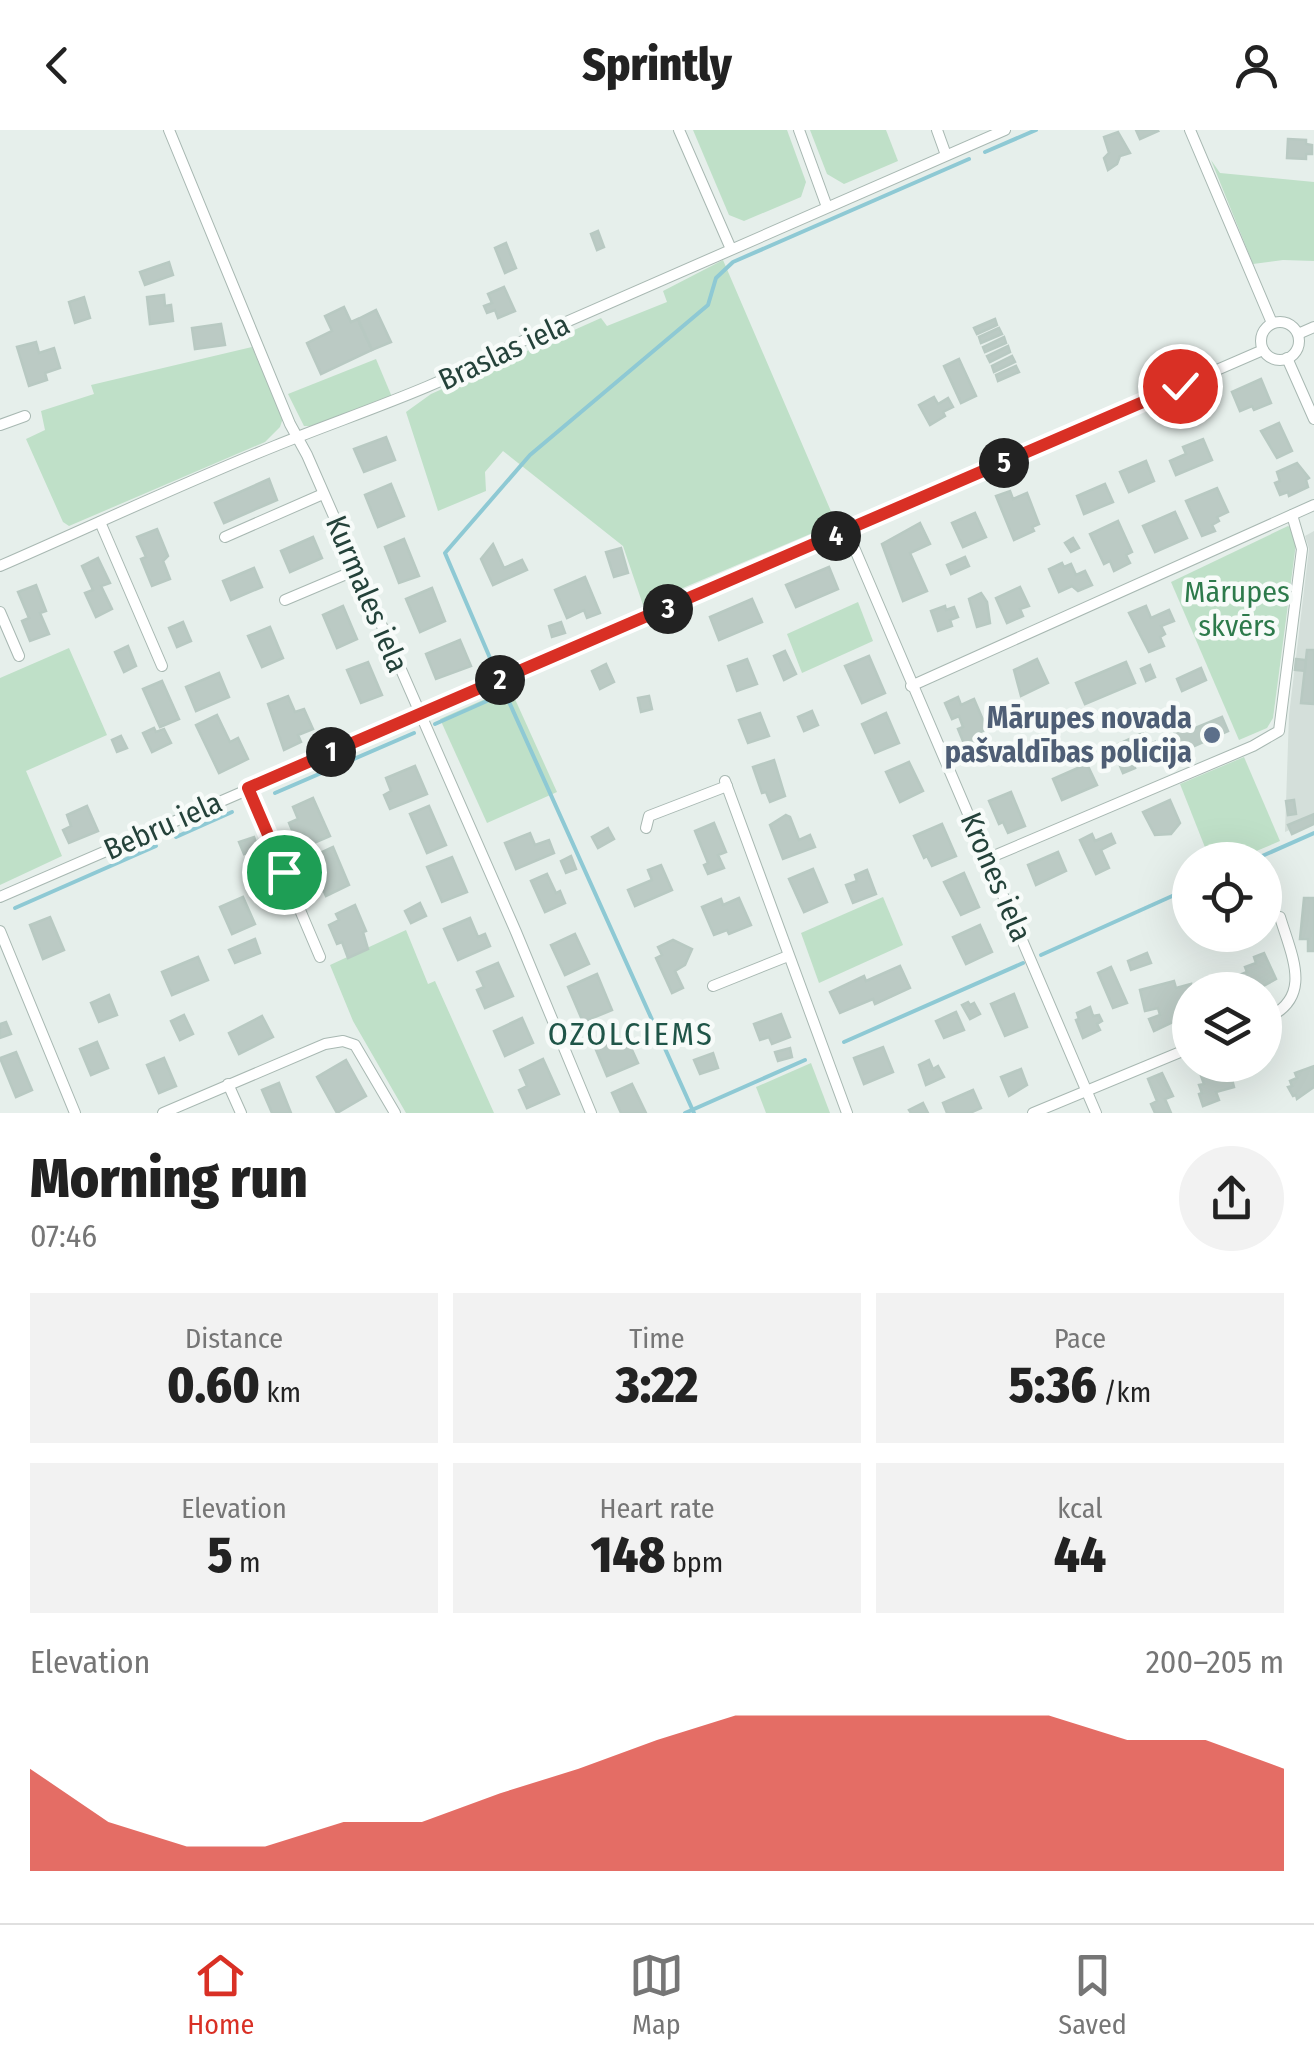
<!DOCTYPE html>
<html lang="en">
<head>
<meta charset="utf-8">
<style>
	:root { --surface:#fff; --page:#f2f2f2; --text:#222; --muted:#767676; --line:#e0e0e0; --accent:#d93025 }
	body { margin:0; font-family:"Fira Sans Condensed",sans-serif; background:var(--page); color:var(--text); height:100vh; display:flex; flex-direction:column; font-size:38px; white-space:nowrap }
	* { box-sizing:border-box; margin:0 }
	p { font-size:32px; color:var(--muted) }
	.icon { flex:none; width:55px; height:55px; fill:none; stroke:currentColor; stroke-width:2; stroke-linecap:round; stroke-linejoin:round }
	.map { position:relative; height:983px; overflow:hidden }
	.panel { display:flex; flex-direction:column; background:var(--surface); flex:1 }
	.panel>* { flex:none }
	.controls { position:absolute; left:1172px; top:712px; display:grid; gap:20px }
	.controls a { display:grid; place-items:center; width:110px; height:110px; border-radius:50%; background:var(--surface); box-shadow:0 10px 40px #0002; font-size:50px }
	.pin { position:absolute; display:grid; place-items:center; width:85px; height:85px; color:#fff; margin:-42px; border:5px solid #fff; border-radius:50%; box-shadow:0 2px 10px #0007 }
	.km { position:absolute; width:50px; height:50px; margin:-25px; border-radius:50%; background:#222; color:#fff; font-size:28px; line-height:50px; text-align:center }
	.round { display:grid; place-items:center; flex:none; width:105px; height:105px; border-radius:52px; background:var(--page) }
	.headline { display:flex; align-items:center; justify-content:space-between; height:170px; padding:0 30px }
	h1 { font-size:55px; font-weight:800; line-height:75px }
	.figures { display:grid; grid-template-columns:repeat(3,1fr); gap:15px; height:170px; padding:10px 30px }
	.figures div { display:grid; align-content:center; border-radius:0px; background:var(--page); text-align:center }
	.figures b { font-size:50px; font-weight:800 }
	.figures small { font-size:28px; font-weight:400 }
	.figures p { font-size:28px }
	.chart { height:280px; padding:20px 30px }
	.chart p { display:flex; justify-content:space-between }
	.chart svg { width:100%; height:180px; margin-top:10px; fill:var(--accent); opacity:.7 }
	header { display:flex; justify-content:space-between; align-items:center; height:130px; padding:0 30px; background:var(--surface); font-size:45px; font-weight:800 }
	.menu { display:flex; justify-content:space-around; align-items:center; height:140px; border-top:2px solid var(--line); background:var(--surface); font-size:28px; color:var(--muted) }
	.menu a { display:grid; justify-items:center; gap:5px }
	.menu .active { color:var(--accent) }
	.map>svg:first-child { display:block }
	.built { fill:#d4dfda }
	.green { fill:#bfe0c8 }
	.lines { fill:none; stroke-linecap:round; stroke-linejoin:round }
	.stream { stroke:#8ec9d4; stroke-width:4 }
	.building { fill:#bbcac4; stroke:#b8c9c2; stroke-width:2.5 }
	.minor-casing { stroke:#a8b8b2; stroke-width:12 }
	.minor { stroke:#fff; stroke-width:10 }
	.route-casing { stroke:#fff; stroke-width:20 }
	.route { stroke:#d93025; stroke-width:12 }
	.service-dot { fill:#5c6f8a; stroke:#f7fbf9; stroke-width:4 }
	.labels { text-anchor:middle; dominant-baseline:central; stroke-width:9; stroke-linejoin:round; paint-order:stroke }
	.street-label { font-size:30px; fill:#24423a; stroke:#f7fbf9 }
	.park-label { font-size:30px; fill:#2d7a4b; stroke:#f7fbf9 }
	.service-label { font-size:30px; font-weight:bold; fill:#4e5e75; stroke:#f7fbf9; text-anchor:end }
	.neighbourhood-label { font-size:32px; letter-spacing:2.5px; fill:#1f5548; stroke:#f7fbf9 }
</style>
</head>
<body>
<header><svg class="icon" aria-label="back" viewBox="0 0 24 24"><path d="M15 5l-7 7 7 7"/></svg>Sprintly<svg class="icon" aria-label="person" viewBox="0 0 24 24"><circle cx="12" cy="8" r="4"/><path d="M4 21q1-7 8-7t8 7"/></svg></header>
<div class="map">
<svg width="1314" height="983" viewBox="0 0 1314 983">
	<rect width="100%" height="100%" fill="#e6efeb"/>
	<path class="built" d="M1314,401V689L1285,702L1289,585L1309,419L1305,406Z"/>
	<g class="green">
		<path d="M693,0H787L806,52L801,67L744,91L729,85Z"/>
		<path d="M810,0H886L898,31L844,54L827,44Z"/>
		<path d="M1211,30L1220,43L1314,52V131L1283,130L1253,134Z"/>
		<path d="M723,130L836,393L643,475L623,416L503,321L485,342L486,361L438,381L406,282L431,264L601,188L607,196L667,172L663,161Z"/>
		<path d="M252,217L283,288L280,297L265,312L69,396L63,392L26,309L45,300L41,281L94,264L91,255Z"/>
		<path d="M376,229L392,267L318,296H304L288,264Z"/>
		<path d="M1288,396L1295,400L1297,406L1273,588L1267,598L1239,610L1171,452Z"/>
		<path d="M858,472L873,511L802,543L787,504Z"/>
		<path d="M69,518L107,605L26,641L62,726L0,755V548Z"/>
		<path d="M510,558L557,662L487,693L440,589Z"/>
		<path d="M1244,627L1280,711L1235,730H1210L1180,654Z"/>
		<path d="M883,767L903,815L819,853L801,803Z"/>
		<path d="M406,800L428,854L435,851L494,983H406L353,891L330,835Z"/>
		<path d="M811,933L830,983H766L756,957Z"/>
	</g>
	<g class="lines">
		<g class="stream">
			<path d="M985,22L1036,0"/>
			<path d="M496,542L445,423L530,325L708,175L716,148L733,132L969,29"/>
			<path d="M435,594L505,563L694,983"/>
			<path d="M275,663L414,603"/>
			<path d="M176,707L232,682"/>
			<path d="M1253,730L1314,703"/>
			<path d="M15,778L156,716"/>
			<path d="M1041,825L1190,758"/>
			<path d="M844,912L1023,833"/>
			<path d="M685,983L805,930"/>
		</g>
	</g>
	<g class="building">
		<path d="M1136,0H1157L1158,1L1140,9Z"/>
		<path d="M1118,2L1130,23L1120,26L1117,34L1108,40L1104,28L1109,23L1104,7Z"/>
		<path d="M1288,9L1306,10V14L1312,15V24H1306V29L1287,28Z"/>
		<path d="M598,101L604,117L597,120L591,104Z"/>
		<path d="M506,113L516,138L505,143L495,118Z"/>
		<path d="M169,132L173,145L145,155L140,142Z"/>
		<path d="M504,157L515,181L498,188L495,180L487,183L484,176L492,173L488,164Z"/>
		<path d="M164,165L165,176L171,175L173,191L150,194L147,167Z"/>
		<path d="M84,167L90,188L75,193L69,172Z"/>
		<path d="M344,177L351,192L358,189L372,220L321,244L307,213L332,201L325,186Z"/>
		<path d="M376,180L391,212L372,220L358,189Z"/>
		<path d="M995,189L997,195L977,204L974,198Z"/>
		<path d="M221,194L225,215L195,219L192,198Z"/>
		<path d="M999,198L1002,204L981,213L979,207Z"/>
		<path d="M1004,207L1006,213L985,222L983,217Z"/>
		<path d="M36,212L39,223L54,218L60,238L45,243L47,250L29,256L17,217Z"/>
		<path d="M1008,216L1010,222L990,232L987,226Z"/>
		<path d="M1012,226L1015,232L994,242L992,236Z"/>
		<path d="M959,229L976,266L961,273L944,236Z"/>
		<path d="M1016,236L1019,242L998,251L996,245Z"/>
		<path d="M1261,249L1271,273L1254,280L1252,276L1240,281L1232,262Z"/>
		<path d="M934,267L938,274L948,268L953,277L943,282L945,286L930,295L919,275Z"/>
		<path d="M1279,293L1292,321L1277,328L1261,301Z"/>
		<path d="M386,307L395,330L364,342L354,319Z"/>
		<path d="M1203,309L1212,330L1176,345L1170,331L1186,324L1183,317Z"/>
		<path d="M1146,331L1154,351L1129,362L1120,342Z"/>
		<path d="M1297,333L1309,348L1306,350L1308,357L1289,366L1288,362L1280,365L1275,353L1280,351L1277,342Z"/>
		<path d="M269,349L277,370L224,393L215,373Z"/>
		<path d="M391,354L404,386L378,397L365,365Z"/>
		<path d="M1105,354L1113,372L1084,384L1077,366Z"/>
		<path d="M1217,358L1228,382L1217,387L1219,391L1212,395L1215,401L1202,406L1186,371Z"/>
		<path d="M1010,361L1013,369L1027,363L1039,394L1032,397L1034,401L1014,410L996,366Z"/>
		<path d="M1175,382L1187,408L1155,422L1143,396Z"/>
		<path d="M975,383L986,407L963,417L952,393Z"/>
		<path d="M1118,391L1132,422L1126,425L1130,433L1114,441L1110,431L1104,434L1090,404Z"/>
		<path d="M920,393L930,414L910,423L927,461L903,471L882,414Z"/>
		<path d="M157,399L168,426L163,431L170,449L152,456L141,429L146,427L137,407Z"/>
		<path d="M313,407L322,428L290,442L281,421Z"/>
		<path d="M1073,408L1079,418L1071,422L1065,413Z"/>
		<path d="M404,409L419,446L399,453L385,417Z"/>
		<path d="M493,414L504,438L522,430L527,440L493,455L481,429Z"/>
		<path d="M621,418L628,443L614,447L606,422Z"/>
		<path d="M965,427L969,436L951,444L947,435Z"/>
		<path d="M98,428L110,453L101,456L112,479L96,487L85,463L93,460L82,436Z"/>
		<path d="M1062,433L1064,437L1071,434L1076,445L1085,441L1092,455L1078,461L1072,456L1059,462L1049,439Z"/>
		<path d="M829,437L838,459L796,477L786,455Z"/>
		<path d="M254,438L262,457L231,470L223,451Z"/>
		<path d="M585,447L600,483L587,488L584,480L567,488L555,460Z"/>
		<path d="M36,455L46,481L40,483L49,504L30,511L22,491L29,488L18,462Z"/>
		<path d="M1020,457L1029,476L1020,479L1023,486L1007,493L996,468Z"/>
		<path d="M432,458L445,491L420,502L406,469Z"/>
		<path d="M981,463L987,472L990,493L977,497L969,469Z"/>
		<path d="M752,469L762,492L719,510L710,487Z"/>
		<path d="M343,476L357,509L337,518L323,485Z"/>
		<path d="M945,476L946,480L954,477L958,487L950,490L952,496L938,501L931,481Z"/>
		<path d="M1146,476L1151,488L1169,480L1174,491L1161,496L1165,504L1160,507L1164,516L1149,522L1129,483Z"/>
		<path d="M183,492L191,511L177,517L169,498Z"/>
		<path d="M561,492L565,503L552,507L549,496Z"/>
		<path d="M270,497L283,528L262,537L248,506Z"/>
		<path d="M460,510L471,536L436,549L426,524Z"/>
		<path d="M128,516L136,536L124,542L115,522Z"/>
		<path d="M1307,520H1314V574L1301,573Z"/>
		<path d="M785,521L796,544L784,550L774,526Z"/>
		<path d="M869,526L885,563L862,573L845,536Z"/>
		<path d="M747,529L757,554L737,561L728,536Z"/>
		<path d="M1037,529L1048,553L1021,566L1014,540Z"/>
		<path d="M1296,529L1306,530L1305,541L1295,540Z"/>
		<path d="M368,532L382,565L361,573L347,540Z"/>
		<path d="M1126,532L1135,553L1085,574L1076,553Z"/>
		<path d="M606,534L614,552L600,559L592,541Z"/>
		<path d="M1150,535L1155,547L1146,551L1141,539Z"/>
		<path d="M1201,538L1206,550L1182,561L1177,549Z"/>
		<path d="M219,543L229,567L196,581L186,557Z"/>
		<path d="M162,551L179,589L160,597L143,559Z"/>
		<path d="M288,566L295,582L304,579L313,599L298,605L301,612L284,620L268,574Z"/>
		<path d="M649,566L652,579L641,582L638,568Z"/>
		<path d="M958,567L961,575L974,569L987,599L978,603L981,609L965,616L958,599L963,597L959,586L952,589L945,573Z"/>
		<path d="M1178,578L1188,601L1222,587L1228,601L1183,621L1166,584Z"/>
		<path d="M812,581L818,595L804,601L798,587Z"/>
		<path d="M760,583L769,606L748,613L739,590Z"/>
		<path d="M886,583L899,613L875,623L862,594Z"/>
		<path d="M217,585L230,612L238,608L248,629L219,643L196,595Z"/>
		<path d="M154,598L156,602L164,599L171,613L152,622L143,603Z"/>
		<path d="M1143,603L1148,615L1155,612L1161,625L1147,632L1145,627L1132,632L1135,638L1123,643L1112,617Z"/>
		<path d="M121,606L127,618L117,622L112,610Z"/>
		<path d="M774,630L785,666L770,672L766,662L762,663L753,637Z"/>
		<path d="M909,632L923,661L900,672L886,642Z"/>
		<path d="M1087,634L1097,655L1062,670L1053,649Z"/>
		<path d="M415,636L427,664L390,679L384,665L391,661L386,648Z"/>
		<path d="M1011,662L1025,696L1008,703L1003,692L999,694L989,671Z"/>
		<path d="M313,668L330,706L309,715L304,703L295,707L289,693L298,689L293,677Z"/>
		<path d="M1170,670L1180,693L1171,704L1155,705L1143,682Z"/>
		<path d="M1294,670L1296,684L1288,685L1286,671Z"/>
		<path d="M87,676L98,701L69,713L63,700L71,696L67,685Z"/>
		<path d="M429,676L446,715L427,723L410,684Z"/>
		<path d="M1314,684V694L1292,704L1288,695Z"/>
		<path d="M786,685L790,687L799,710L810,705L815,717L783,729L770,695Z"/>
		<path d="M714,693L726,722L718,725L724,738L708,744L704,735L708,733L695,701Z"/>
		<path d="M942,694L956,726L932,736L927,726L924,728L914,706Z"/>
		<path d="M608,698L614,709L598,718L592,707Z"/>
		<path d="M530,703L535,715L549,710L554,723L516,739L505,713Z"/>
		<path d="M1092,704L1095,711L1111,704L1115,713L1101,720L1109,738L1096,744L1080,710Z"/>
		<path d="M254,707L258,718L244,724L239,712Z"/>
		<path d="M333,717L349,755L326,766L309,728Z"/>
		<path d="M1058,722L1066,741L1036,755L1028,735Z"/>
		<path d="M571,726L576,739L566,743L561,731Z"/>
		<path d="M452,727L467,762L442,772L427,737Z"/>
		<path d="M661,735L672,760L635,776L628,760L652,750L648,740Z"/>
		<path d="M813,739L827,772L804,782L789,749Z"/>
		<path d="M867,740L876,764L853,773L846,755L857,751L855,745Z"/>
		<path d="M964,743L979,777L961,785L944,752Z"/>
		<path d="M547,744L556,763L560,761L565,773L545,782L531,751Z"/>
		<path d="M243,767L255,794L232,804L220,777Z"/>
		<path d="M739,768L751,795L729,804L727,800L714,805L702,777L721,769L723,775Z"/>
		<path d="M1304,768H1314V821H1308V809H1300Z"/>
		<path d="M420,773L426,786L411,793L405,781Z"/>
		<path d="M355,775L366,801L363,802L368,819L348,828L342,812L337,814L329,795L339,790L336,784Z"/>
		<path d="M50,787L64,820L43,829L30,795Z"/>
		<path d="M470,788L478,807L485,804L490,816L458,830L444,799Z"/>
		<path d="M980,795L992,822L966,834L953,807Z"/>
		<path d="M575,804L589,834L565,845L551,815Z"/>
		<path d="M255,809L260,823L235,833L229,820Z"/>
		<path d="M673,810L692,819L685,835L675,841L683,858L672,863L656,828L662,825L658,817Z"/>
		<path d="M1147,823L1151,833L1131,840L1128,831Z"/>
		<path d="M1264,823L1276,849L1256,860H1243L1237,846L1247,842L1245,837L1256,833L1254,827Z"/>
		<path d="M198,827L208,850L172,865L162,842Z"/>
		<path d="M498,833L513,866L485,878L477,860L484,857L477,842Z"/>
		<path d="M900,836L910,858L875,874L873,869L840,883L830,862L864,846L866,851Z"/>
		<path d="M1111,837L1127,873L1113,878L1098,843Z"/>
		<path d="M597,844L612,880L583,892L568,857Z"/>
		<path d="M1174,851L1176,858L1191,854L1190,870L1180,873L1182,876L1186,874L1190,884L1154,901L1149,889L1160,885L1158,878L1145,881L1140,860Z"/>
		<path d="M1014,864L1027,897L1005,906L991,874Z"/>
		<path d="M109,865L117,885L99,892L91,873Z"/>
		<path d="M968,872L970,875L974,873L980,884L970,889L962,875Z"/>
		<path d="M1090,877L1093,886L1099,885L1102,891L1097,894L1100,900L1083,908L1076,890L1079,889L1077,883Z"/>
		<path d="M956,882L964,900L944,908L936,891Z"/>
		<path d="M781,884L790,907L772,914L769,907L760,910L754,894Z"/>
		<path d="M184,885L193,904L180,910L171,891Z"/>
		<path d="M262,886L273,907L239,924L229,903Z"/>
		<path d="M522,888L533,913L505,926L494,901Z"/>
		<path d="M6,892L11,904L0,908V894Z"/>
		<path d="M609,908L614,919L629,913L638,933L607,946L594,915Z"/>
		<path d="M97,912L108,938L91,945L80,919Z"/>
		<path d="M883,917L893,942L864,954L854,928Z"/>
		<path d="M790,918L792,927L778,931L775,922Z"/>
		<path d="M16,922L32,960L16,967L0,928Z"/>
		<path d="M713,923L718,938L700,944L694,930Z"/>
		<path d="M164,928L176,956L159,963L147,935Z"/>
		<path d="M543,929L559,964L527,978L519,960L527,956L520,940Z"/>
		<path d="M346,930L366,966L337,983L317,947Z"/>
		<path d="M929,930L933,939L938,936L944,947L926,955L919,935Z"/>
		<path d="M1314,936V957L1297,969L1296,965L1293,966L1288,957L1292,956L1290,951L1297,948L1295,943Z"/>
		<path d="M1221,937L1222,940L1229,937L1234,957L1216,962L1219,970L1203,976L1199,964L1202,963L1199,955L1204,954L1201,946Z"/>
		<path d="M1021,939L1027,955L1009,966L1001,947Z"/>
		<path d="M1162,943L1173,966L1165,969L1171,983H1155L1151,974L1157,971L1148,949Z"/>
		<path d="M279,953L291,983H272L262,960Z"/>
		<path d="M632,954L646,983H621L612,963Z"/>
		<path d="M973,960L981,978L970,983H947L943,973Z"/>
		<path d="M923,973L928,983H911L909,980Z"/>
	</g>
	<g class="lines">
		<defs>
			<g id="minor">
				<path d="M169,0L290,294L307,325L516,802L591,983"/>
				<path d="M679,0L731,119"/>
				<path d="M799,0L827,77"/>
				<path d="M937,0L946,25"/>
				<path d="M1190,0L1272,193"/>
				<circle cx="1280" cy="211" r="19"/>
				<path d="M1298,204L1314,197"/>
				<path d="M1287,228L1314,289"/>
				<path d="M0,295L25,286"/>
				<path d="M100,392L162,536"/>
				<path d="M847,401L1096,983"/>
				<path d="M225,407L323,364"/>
				<path d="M0,436C92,396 183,353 275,316C354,284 435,259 509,217L1005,0"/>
				<path d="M285,470L356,440"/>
				<path d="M0,482L19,526"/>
				<path d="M911,556L1314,375"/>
				<path d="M725,651L847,983"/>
				<path d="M248,658L320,827"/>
				<path d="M646,698L649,686L727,656"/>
				<path d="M989,728L1253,616L1279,601L1302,419L1292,385"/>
				<path d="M0,767L1263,220"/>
				<path d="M0,801L75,983"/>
				<path d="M713,856L788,826"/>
				<path d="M1265,889C1314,868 1292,827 1280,787"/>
				<path d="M228,954L241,983"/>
				<path d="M163,983L325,914L343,911L355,915L395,983"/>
				<path d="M1033,983L1190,918"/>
			</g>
		</defs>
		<use href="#minor" class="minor-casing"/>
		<use href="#minor" class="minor"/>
	</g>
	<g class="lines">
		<defs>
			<path id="route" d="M284,742L248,658L1180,256"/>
		</defs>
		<use href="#route" class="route-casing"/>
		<use href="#route" class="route"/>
	</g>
	<circle class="service-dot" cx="1212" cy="605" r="10"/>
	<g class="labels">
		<g class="street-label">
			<text transform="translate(504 222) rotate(-25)">Braslas iela</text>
			<text transform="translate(367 464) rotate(67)">Kurmales iela</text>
			<text transform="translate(163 696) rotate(-24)">Bebru iela</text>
			<text transform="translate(996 747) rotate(67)">Krones iela</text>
		</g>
		<g class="park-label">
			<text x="1237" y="462">Mārupes<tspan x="1237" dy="34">skvērs</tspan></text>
		</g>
		<g class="service-label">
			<text x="1192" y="588">Mārupes novada<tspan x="1192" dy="34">pašvaldības policija</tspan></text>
		</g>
		<g class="neighbourhood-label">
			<text x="631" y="904">OZOLCIEMS</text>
		</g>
	</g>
</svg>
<div class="controls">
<a><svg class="icon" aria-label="locate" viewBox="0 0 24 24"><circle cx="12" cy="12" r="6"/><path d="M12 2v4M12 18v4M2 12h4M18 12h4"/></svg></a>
<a><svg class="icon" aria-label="layers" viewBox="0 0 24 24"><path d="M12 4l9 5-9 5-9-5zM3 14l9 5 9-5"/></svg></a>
</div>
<div class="pin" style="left:284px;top:742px;background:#1e9e55"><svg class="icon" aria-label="arrive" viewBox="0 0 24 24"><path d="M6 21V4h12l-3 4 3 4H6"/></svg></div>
<div class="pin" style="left:1180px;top:256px;background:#d93025"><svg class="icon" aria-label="check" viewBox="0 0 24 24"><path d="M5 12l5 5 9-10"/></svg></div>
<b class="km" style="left:331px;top:622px">1</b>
<b class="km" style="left:500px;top:550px">2</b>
<b class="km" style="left:668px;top:479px">3</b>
<b class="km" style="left:836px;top:406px">4</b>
<b class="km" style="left:1004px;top:333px">5</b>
</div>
<section class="panel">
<div class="headline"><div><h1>Morning run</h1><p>07:46</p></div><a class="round"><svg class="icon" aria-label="share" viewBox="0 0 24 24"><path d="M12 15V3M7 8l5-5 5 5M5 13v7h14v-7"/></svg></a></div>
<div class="figures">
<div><p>Distance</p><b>0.60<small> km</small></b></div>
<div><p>Time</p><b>3:22</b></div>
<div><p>Pace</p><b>5:36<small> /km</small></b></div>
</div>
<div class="figures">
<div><p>Elevation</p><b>5<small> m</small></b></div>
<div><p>Heart rate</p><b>148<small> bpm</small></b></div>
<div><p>kcal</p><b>44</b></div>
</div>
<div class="chart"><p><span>Elevation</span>200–205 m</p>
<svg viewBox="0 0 160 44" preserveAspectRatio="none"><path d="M0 44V19L10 32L20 38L30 38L40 32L50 32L60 25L70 19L80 12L90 6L100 6L110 6L120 6L130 6L140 12L150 12L160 19V44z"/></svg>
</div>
</section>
<nav class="menu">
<a class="active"><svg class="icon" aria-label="home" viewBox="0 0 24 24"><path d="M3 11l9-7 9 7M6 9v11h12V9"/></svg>Home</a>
<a><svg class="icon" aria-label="map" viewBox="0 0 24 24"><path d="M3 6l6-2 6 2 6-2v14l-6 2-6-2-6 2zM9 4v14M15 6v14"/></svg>Map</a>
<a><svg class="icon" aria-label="saved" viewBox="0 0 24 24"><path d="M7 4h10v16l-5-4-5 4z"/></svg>Saved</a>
</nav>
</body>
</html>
